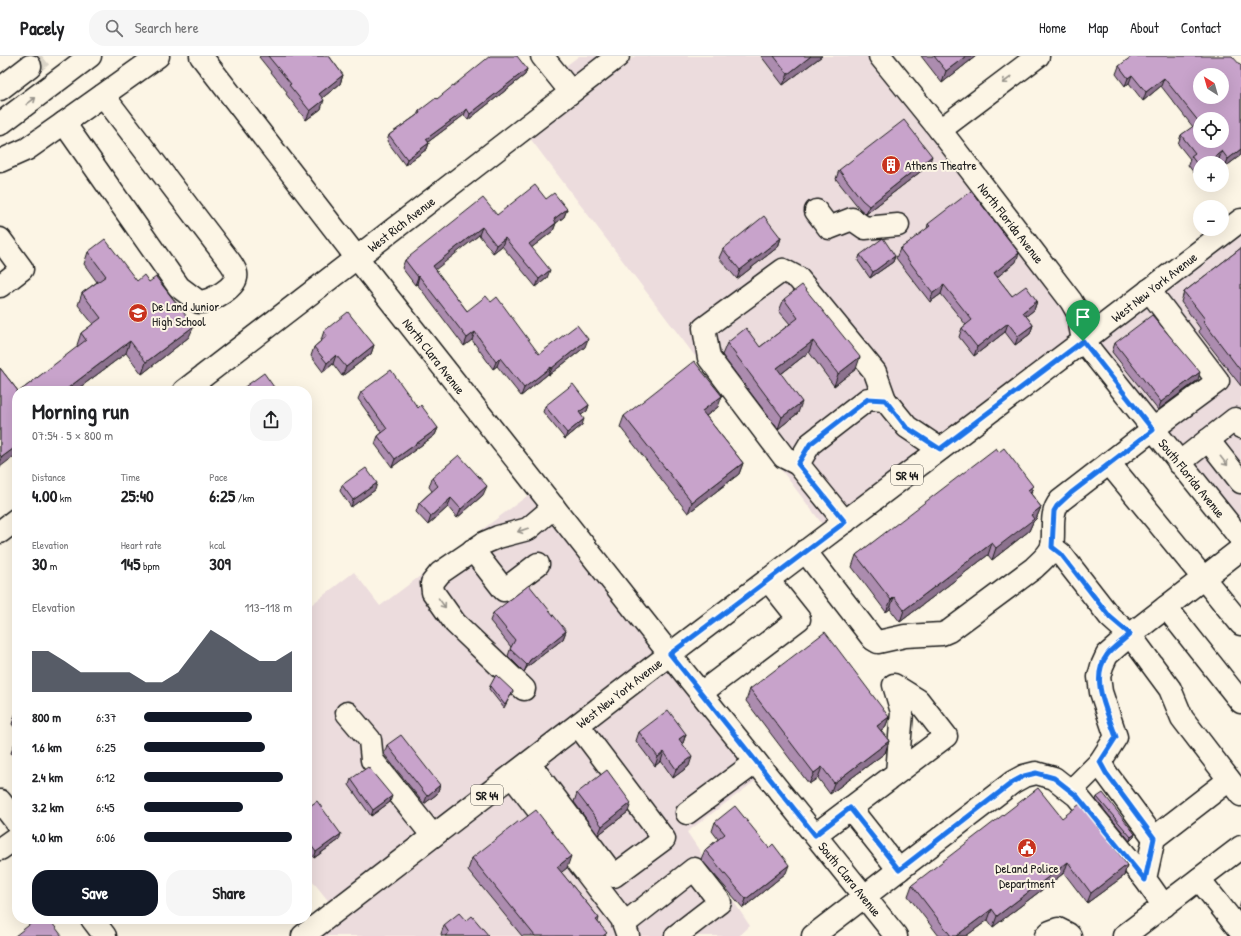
<!DOCTYPE html>
<html lang="en">
<head>
<meta charset="utf-8">
<style>
	:root { --surface:#fff; --page:#f6f6f6; --text:#202124; --muted:#757577; --line:#e0e0e0; --accent:#111827 }
	body { margin:0; font-family:"Patrick Hand",sans-serif; background:var(--page); color:var(--text); height:100vh; display:flex; flex-direction:column; font-size:15px; white-space:nowrap }
	* { box-sizing:border-box; margin:0 }
	p { font-size:13px; color:var(--muted) }
	.icon { flex:none; width:22px; height:22px; fill:none; stroke:currentColor; stroke-width:2; stroke-linecap:round; stroke-linejoin:round }
	.map { position:relative; flex:1; overflow:hidden }
	.panel { position:absolute; left:12px; top:330px; width:300px; height:538px; display:flex; flex-direction:column; background:var(--surface); border-radius:16px; box-shadow:0 4px 16px #0002 }
	.panel>* { flex:none }
	.needle { width:26px; rotate:323deg }
	.tools { position:absolute; left:1193px; top:12px; display:grid; gap:8px }
	.tools a { display:grid; place-items:center; width:36px; height:36px; border-radius:50%; background:var(--surface); box-shadow:0 4px 16px #0002; font-size:20px }
	.pin { position:absolute; display:grid; place-items:center; width:34px; height:34px; color:#fff; margin:-41px -17px; border-radius:50% 50% 50% 0; rotate:-45deg; box-shadow:0 0 4px #0007 }
	.pin .icon { rotate:45deg }
	.round { display:grid; place-items:center; flex:none; width:42px; height:42px; border-radius:16px; background:var(--page) }
	.summary { display:flex; align-items:center; justify-content:space-between; height:68px; padding:0 20px }
	h1 { font-size:22px; font-weight:700; line-height:30px }
	.figures { display:grid; grid-template-columns:repeat(3,1fr); gap:6px; height:68px; padding:4px 20px }
	.figures div { display:grid; align-content:center }
	.figures b { font-size:17px; font-weight:700 }
	.figures small { font-size:11px; font-weight:400 }
	.figures p { font-size:11px }
	.chart { height:112px; padding:8px 20px }
	.chart p { display:flex; justify-content:space-between }
	.chart svg { width:100%; height:72px; margin-top:4px; fill:var(--accent); opacity:.7 }
	.primary-button { display:flex; gap:8px; margin-top:auto; padding:8px 20px }
	.primary-button a { flex:1; height:46px; border-radius:16px; background:var(--accent); color:#fff; font-size:16px; font-weight:700; line-height:46px; text-align:center }
	.primary-button a+a { background:var(--page); color:var(--text) }
	ul { padding:0 20px; list-style:none; font-size:13px }
	li { display:grid; grid-template-columns:64px 48px 1fr; align-items:center; height:30px }
	li i { height:10px; border-radius:5px; background:var(--accent) }
	header { display:flex; align-items:center; gap:24px; box-sizing:border-box; height:56px; padding:0 20px; background:var(--surface); border-bottom:1px solid var(--line) }
	header strong { font-size:19px }
	nav { display:flex; gap:22px; margin-inline-start:auto; font-size:14px }
	.search { width:280px; height:36px; background:var(--page); display:flex; align-items:center; gap:10px; box-sizing:border-box; padding:0 14px; border-radius:16px; color:var(--muted); font-size:15px }
	.map>svg:first-child { display:block }
	.built { fill:#ecdcdd }
	.lines { fill:none; stroke-linecap:round; stroke-linejoin:round }
	.minor-tunnel { stroke:#dad4c7; stroke-width:22; stroke-dasharray:22 11; stroke-linecap:butt }
	.minor-casing { stroke:#1c1c1c; stroke-width:25 }
	.major-casing { stroke:#1c1c1c; stroke-width:25 }
	.minor { stroke:#fcf5e5; stroke-width:22 }
	.major { stroke:#fcf5e5; stroke-width:22 }
	.wall { fill:#ac8caf; stroke:#1c1c1c }
	.shaded-wall { fill:#8c728e; stroke:#1c1c1c }
	.building { fill:#c8a3cb; stroke:#1c1c1c; fill-rule:evenodd }
	.oneway { stroke:#97938b }
	.route-casing { stroke:#fff; stroke-width:8 }
	.route { stroke:#1a73e8; stroke-width:5 }
	.labels { text-anchor:middle; dominant-baseline:central; stroke-width:4; stroke-linejoin:round; paint-order:stroke }
	.shield { fill:#fcf5e5; stroke:#5f5d58; stroke-width:1 }
	.shield-label { font-size:12px; font-weight:bold; fill:#1c1c1c }
	.poi-label { font-size:13px; fill:#1c1c1c; stroke:#fcf5e5; text-anchor:start }
	.street-label { font-size:13px; fill:#1c1c1c; stroke:#fcf5e5 }
</style>
</head>
<body>
<header>
<strong>Pacely</strong>
<div class="search"><svg class="icon" aria-label="search" viewBox="0 0 24 24"><circle cx="10" cy="10" r="6"/><path d="M15 15l6 6"/></svg>Search here</div>
<nav><a>Home</a><a>Map</a><a>About</a><a>Contact</a></nav>
</header>
<div class="map">
<svg width="1241" height="880" viewBox="0 0 1241 880">
	<rect width="100%" height="100%" fill="#fcf5e5"/>
	<filter id="ink" filterUnits="userSpaceOnUse"><feTurbulence type="fractalNoise" baseFrequency=".025" numOctaves="2"/><feDisplacementMap in="SourceGraphic" scale="8" xChannelSelector="R" yChannelSelector="G"/><feConvolveMatrix kernelMatrix="1 2 1 2 8 2 1 2 1" color-interpolation-filters="sRGB"/></filter>
	<g filter="url(#ink)">
		<g class="built">
			<path d="M579,0H602L572,23L563,12Z"/>
			<path d="M635,0H869L933,79L1069,259L1073,281L823,469L529,81Z"/>
			<path d="M1241,176V464L1238,466L1096,288Z"/>
			<path d="M531,437L657,596L330,847L307,818V552L354,516L380,550Z"/>
			<path d="M669,611L758,723L687,776L750,870L739,880H319Z"/>
		</g>
		<g class="lines">
			<path class="minor-tunnel" d="M30,10L42,0"/>
			<defs>
				<g id="minor">
					<path d="M201,0L357,202L683,615L896,880"/>
					<path d="M542,0L571,36"/>
					<path d="M880,0L940,74L1071,245L1078,257L1083,285L1241,483"/>
					<path d="M0,33L30,10"/>
					<path d="M103,39L230,206C232,209 235,213 236,217C239,231 210,246 199,246L179,231L64,67L158,0"/>
					<path d="M0,68L90,0"/>
					<path d="M940,74L1038,0"/>
					<path d="M0,105L27,93L64,67"/>
					<path d="M816,155L829,172L852,163L865,172L898,169"/>
					<path d="M0,183L22,213L0,230"/>
					<path d="M184,335L618,0"/>
					<path d="M1208,384L1241,426"/>
					<path d="M1109,407L1241,568"/>
					<path d="M1179,407L1235,363L1241,371"/>
					<path d="M798,408L784,401L709,302L704,272L783,214L798,222L875,316L885,344"/>
					<path d="M845,466L798,408L810,388L868,343L885,344L907,371L940,393"/>
					<path d="M0,476L17,463"/>
					<path d="M1052,491L1061,498L1110,561L1130,579L1170,633L1182,662L1241,739"/>
					<path d="M473,494L504,534L538,508"/>
					<path d="M805,495L873,583L878,586L905,580L942,578L949,575L1034,512C1040,506 1050,498 1052,490C1055,475 1049,458 1060,445L1153,373L1218,325L1149,234"/>
					<path d="M1166,551L1241,646"/>
					<path d="M524,633L455,567L433,536L432,527L440,517L484,487L498,481L528,473L554,451"/>
					<path d="M701,637L799,563L768,524"/>
					<path d="M347,657L370,684L372,704L433,780"/>
					<path d="M1100,706L1106,717L1154,782"/>
					<path d="M529,707L614,820L664,783L578,669"/>
					<path d="M512,720L622,863L628,880"/>
					<path d="M1071,735L1100,706L1116,681L1101,636L1099,621L1102,610L1107,599L1130,579L1241,493"/>
					<path d="M0,745L17,767"/>
					<path d="M850,752L899,814"/>
					<path d="M687,757L756,706"/>
					<path d="M815,779L946,680L918,644L894,629L902,656L897,717"/>
					<path d="M0,793L17,781"/>
					<path d="M1199,823L1241,876"/>
					<path d="M1164,850L1145,823L1154,782L1229,724"/>
					<path d="M92,863L105,880"/>
					<path d="M624,868L694,813L720,846L676,880"/>
					<path d="M813,880L1013,726L1024,720L1036,717L1054,722L1077,740L1145,823"/>
					<path d="M1046,880L1050,876L1058,873L1068,878L1070,880"/>
					<path d="M1124,880L1241,791"/>
				</g>
				<path id="major" d="M303,880L653,611L1083,285L1241,164"/>
			</defs>
			<use href="#minor" class="minor-casing"/>
			<use href="#major" class="major-casing"/>
			<use href="#minor" class="minor"/>
			<use href="#major" class="major"/>
		</g>
		<g class="wall">
			<path d="M260,0H329L343,19L340,28L322,42L321,53L306,64L286,38L287,36L259,1Z"/>
			<path d="M761,0H822L783,29Z"/>
			<path d="M921,0H976L942,27Z"/>
			<path d="M1119,10H1241V99L1225,111L1219,103L1214,107H1200V118L1197,121L1188,109L1190,103L1178,88L1181,79L1193,71L1161,30L1143,45L1129,27L1125,30L1116,18Z"/>
			<path d="M527,13L525,19L468,64L464,59L428,86L429,87L427,93L405,109L387,85L389,79L417,59L419,55L437,43Z"/>
			<path d="M929,109L866,158L859,152L836,123L839,114Z"/>
			<path d="M546,143L567,153L564,161L556,167L553,175L531,192L547,222L536,231L502,190L493,197L479,179L435,213L467,255L491,246L539,298L585,291L549,319L548,318L521,340L497,310L493,313L472,284L464,290L417,228L415,229L402,212L405,204L497,159Z"/>
			<path d="M928,168L1016,206L997,221L1012,240L1037,245L1034,254L1026,260L1033,269L1030,278L1015,289L1005,276L974,300L959,281L962,272L966,269L941,238L930,246L896,202L900,193L927,173Z"/>
			<path d="M781,182L778,191L737,223L719,202L723,193Z"/>
			<path d="M1241,192V330L1199,276L1200,272L1181,246L1184,236Z"/>
			<path d="M88,196L137,225L189,281L142,318L126,297L75,335H20L78,291L77,289L81,277L93,268L78,249L82,237L97,226L84,208Z"/>
			<path d="M860,199L895,200L893,206L870,222L858,205Z"/>
			<path d="M784,243L856,313L834,330L809,296L781,318L798,357L778,373L722,299L727,287L760,291L790,268L779,255Z"/>
			<path d="M324,275L374,289L371,298L342,320L333,308L323,316L311,300L314,291L321,285V284Z"/>
			<path d="M1115,287L1198,324L1158,354L1112,296Z"/>
			<path d="M0,312L18,335L0,411Z"/>
			<path d="M361,336L418,352L438,372L435,379L392,411L375,388L378,380L382,377L358,343Z"/>
			<path d="M589,349L587,355L581,359L582,369L565,383L543,356L545,350Z"/>
			<path d="M718,351L706,360L743,407L739,418L688,457L620,371L624,360Z"/>
			<path d="M999,396L1033,430L1031,438L1041,451L1036,463L1033,466L1029,475L992,504L988,499L900,566L890,553L886,556L852,511L856,499Z"/>
			<path d="M432,422L483,439L457,462L448,451L428,469L416,456L419,447L432,435L429,431Z"/>
			<path d="M342,429L375,434L351,451L340,435Z"/>
			<path d="M493,557L566,575L563,583L527,611L524,616L508,600L511,591L490,565Z"/>
			<path d="M490,630L513,635L504,652L489,633Z"/>
			<path d="M750,633L889,661L885,672L881,675L889,685L885,697L830,738L818,722L809,728L746,645Z"/>
			<path d="M17,655V675L12,668L16,656Z"/>
			<path d="M639,676L686,678L683,687H682L689,710L673,722L661,705L655,710L636,685Z"/>
			<path d="M17,684V705L11,697L15,686Z"/>
			<path d="M387,689L440,729L437,738L424,748L384,698Z"/>
			<path d="M351,723L390,746L371,760L349,729Z"/>
			<path d="M577,737L628,756L598,779L574,746Z"/>
			<path d="M1097,741L1135,778L1134,781L1130,785L1096,744Z"/>
			<path d="M307,752L339,784L314,802L307,793Z"/>
			<path d="M1062,762L1114,789L1113,790L1127,809L1124,820L1087,847L1064,817L993,871L988,864L966,880H939L908,840L912,829Z"/>
			<path d="M715,766L786,817L743,852L701,803L705,794L718,783L712,775Z"/>
			<path d="M472,802L567,812L561,816L599,862L598,866L606,880H522L468,814Z"/>
			<path d="M1241,846V856L1239,853Z"/>
			<path d="M466,865L489,880H442L441,878L444,869Z"/>
		</g>
		<g class="shaded-wall">
			<path d="M811,0H822L783,29L788,18Z"/>
			<path d="M966,0H976L942,27L946,15Z"/>
			<path d="M527,13L525,19L468,64L470,58Z"/>
			<path d="M343,19L340,28L316,47L319,38Z"/>
			<path d="M1132,19L1129,27L1125,30L1128,22Z"/>
			<path d="M1164,22L1161,30L1143,45L1146,36Z"/>
			<path d="M324,44L321,53L306,64L310,55Z"/>
			<path d="M467,53L464,59L424,89L426,83Z"/>
			<path d="M429,87L427,93L405,109L407,103Z"/>
			<path d="M1241,93V99L1225,111L1228,103Z"/>
			<path d="M1222,95L1219,103L1214,107H1207Z"/>
			<path d="M932,100L929,109L866,158L869,150Z"/>
			<path d="M1200,112V118L1197,121Z"/>
			<path d="M567,153L564,161L551,171L556,167L553,175L526,196L529,188L554,163Z"/>
			<path d="M482,171L479,179L430,218L433,210Z"/>
			<path d="M505,182L502,190L493,197L496,189Z"/>
			<path d="M781,182L778,191L737,223L740,214Z"/>
			<path d="M1019,197L1016,206L991,226L994,217Z"/>
			<path d="M895,200L893,206L870,222L873,216Z"/>
			<path d="M550,214L547,222L536,231L539,223Z"/>
			<path d="M419,220L417,228L415,229L418,221Z"/>
			<path d="M944,229L941,238L930,246L933,237Z"/>
			<path d="M1037,245L1034,254L1020,265L1023,256Z"/>
			<path d="M1008,267L1005,276L974,300L977,291Z"/>
			<path d="M1033,269L1030,278L1015,289L1018,280Z"/>
			<path d="M194,270L189,281L142,318L146,306Z"/>
			<path d="M475,276L472,284L464,290L467,282Z"/>
			<path d="M588,283L585,291L549,319L552,312Z"/>
			<path d="M130,285L126,297L75,335H64Z"/>
			<path d="M813,285L809,296L773,324L777,312Z"/>
			<path d="M374,289L371,298L342,320L346,311Z"/>
			<path d="M336,299L333,308L323,316L327,307Z"/>
			<path d="M860,301L856,313L834,330L838,318Z"/>
			<path d="M500,302L497,310L493,313L496,306Z"/>
			<path d="M551,311L548,318L521,340L524,332Z"/>
			<path d="M1200,316L1198,324L1158,354L1161,346Z"/>
			<path d="M722,340L718,351L698,366L702,355Z"/>
			<path d="M802,346L798,357L778,373L782,361Z"/>
			<path d="M589,349L587,355L577,362L579,356Z"/>
			<path d="M584,363L582,369L565,383L567,377Z"/>
			<path d="M438,372L435,379L392,411L395,403Z"/>
			<path d="M17,390V398L0,411V407L2,401Z"/>
			<path d="M743,407L739,418L688,457L692,446Z"/>
			<path d="M377,427L375,434L351,451L353,444Z"/>
			<path d="M487,430L483,439L457,462L461,453Z"/>
			<path d="M1033,430L1029,442L1028,434Z"/>
			<path d="M451,442L448,451L428,469L431,460Z"/>
			<path d="M1041,451L1036,463L1033,466L1029,475L992,504L996,492L1031,459Z"/>
			<path d="M992,487L988,499L900,566L904,554Z"/>
			<path d="M894,541L890,553L886,556L891,544Z"/>
			<path d="M566,575L563,583L527,611L524,616L527,609L530,604Z"/>
			<path d="M889,661L885,672L873,682L877,670Z"/>
			<path d="M686,678L683,687L675,692L679,683Z"/>
			<path d="M889,685L885,697L830,738L834,727Z"/>
			<path d="M664,696L661,705L655,710L658,701Z"/>
			<path d="M692,701L689,710L673,722L676,713Z"/>
			<path d="M822,711L818,722L809,728L814,717Z"/>
			<path d="M440,729L437,738L424,748L427,740Z"/>
			<path d="M392,740L390,746L371,760L373,754Z"/>
			<path d="M631,747L628,756L598,779L602,770Z"/>
			<path d="M341,778L339,784L314,802L316,796Z"/>
			<path d="M1135,778L1134,781L1130,785L1131,781Z"/>
			<path d="M571,800L567,812L553,823L557,811Z"/>
			<path d="M1068,806L1064,817L993,871L997,860Z"/>
			<path d="M789,809L786,817L743,852L746,843Z"/>
			<path d="M1127,809L1124,820L1087,847L1091,837Z"/>
			<path d="M992,853L988,864L966,880H956Z"/>
		</g>
		<g class="building">
			<path d="M268,0H329L343,19L319,38L324,44L310,55L289,29L291,28Z"/>
			<path d="M490,0H517L527,13L470,58L467,53L426,83L429,87L407,103L389,79L420,57L419,55L436,42L437,43Z"/>
			<path d="M774,0H811L788,18Z"/>
			<path d="M934,0H966L946,15Z"/>
			<path d="M1132,0H1232L1241,10V93L1228,103L1222,95L1207,107H1200V112L1191,100L1195,97L1181,79L1199,66L1164,22L1146,36L1132,19L1128,22L1119,10ZM1200,19H1222V41H1200ZM1200,63H1222V85H1200Z"/>
			<path d="M904,64L932,100L869,150L862,144L839,114Z"/>
			<path d="M535,129L546,143L554,137L567,153L554,163L556,167L529,188L550,214L539,223L505,182L496,189L482,171L433,210L467,255L486,240L491,246L497,241L539,298L577,269L588,283L552,312L551,311L524,332L500,302L496,306L475,276L467,282L419,220L418,221L405,204L483,142L497,159Z"/>
			<path d="M971,135L1019,197L994,217L1012,240L1026,230L1037,245L1023,256L1033,269L1018,280L1008,267L977,291L962,272L972,264L944,229L933,237L900,193L930,170L928,168Z"/>
			<path d="M764,160L781,182L740,214L723,193Z"/>
			<path d="M883,182L895,200L873,216L860,199Z"/>
			<path d="M105,183L137,225L144,219L149,226L156,221L194,270L146,306L130,285L64,335H20L86,284L81,277L101,262L82,237L106,220L88,196Z"/>
			<path d="M1241,192V315L1203,265L1205,263L1184,236Z"/>
			<path d="M802,229L860,301L838,318L813,285L777,312L802,346L782,361L727,287L746,272L760,291L798,262L784,243Z"/>
			<path d="M348,256L374,289L346,311L336,299L327,307L314,291L327,280L324,275Z"/>
			<path d="M1152,259L1200,316L1161,346L1115,287Z"/>
			<path d="M694,305L722,340L702,355L743,407L692,446L624,360Z"/>
			<path d="M0,312L18,335H17V390L2,401L0,399Z"/>
			<path d="M391,314L418,352L421,349L438,372L395,403L378,380L387,373L361,336Z"/>
			<path d="M264,317L276,334L275,335H239Z"/>
			<path d="M573,328L589,349L579,356L584,363L567,377L545,350Z"/>
			<path d="M996,392L999,396L1004,392L1033,430L1028,434L1041,451L1031,459L1034,463L996,492L992,487L904,554L894,541L891,544L856,499Z"/>
			<path d="M459,399L487,430L461,453L451,442L431,460L419,447L438,430L432,422Z"/>
			<path d="M366,412L377,427L353,444L342,429Z"/>
			<path d="M529,529L566,575L530,604L527,609L510,593L515,584L493,557Z"/>
			<path d="M825,576L889,661L877,670L889,685L834,727L822,711L814,717L750,633Z"/>
			<path d="M496,619L513,635L505,649L490,630Z"/>
			<path d="M668,654L686,678L679,683L692,701L676,713L664,696L658,701L639,676Z"/>
			<path d="M401,679L440,729L427,740L387,689Z"/>
			<path d="M368,711L392,740L373,754L351,723Z"/>
			<path d="M607,714L631,747L602,770L577,737Z"/>
			<path d="M1038,732L1062,762L1080,748L1114,789H1113L1127,809L1091,837L1068,806L997,860L992,853L956,880H951L912,829Z"/>
			<path d="M1103,737L1135,778L1131,781L1097,741Z"/>
			<path d="M317,745L341,778L316,796L307,784V752Z"/>
			<path d="M735,750L769,792L773,788L789,809L746,843L705,794L725,778L715,766Z"/>
			<path d="M536,754L571,800L557,811L599,862L596,864L607,877L603,880H535L472,802L519,765L520,766Z"/>
			<path d="M459,857L466,865L472,860L489,880H445L449,877L444,869Z"/>
			<path d="M37,863H49L62,880H15Z"/>
		</g>
		<defs><path id="oneway-shaft" d="M-6 0H5M1.5-3L5.5 0L1.5 3" fill="none" stroke-width="1.6" stroke-linecap="round" stroke-linejoin="round"/></defs>
		<g class="oneway">
			<use href="#oneway-shaft" transform="translate(1007 24) rotate(143)"/>
			<use href="#oneway-shaft" transform="translate(31 45) rotate(-37)"/>
			<use href="#oneway-shaft" transform="translate(1224 405) rotate(52)"/>
			<use href="#oneway-shaft" transform="translate(523 474) rotate(161)"/>
			<use href="#oneway-shaft" transform="translate(442 547) rotate(54)"/>
		</g>
	</g>
	<g class="lines" filter="url(#ink)">
		<defs>
			<path id="route" d="M1083,285L1153,374L1071,437L1057,450L1054,455L1052,491L1061,498L1110,561L1130,578C1123,585 1113,591 1107,599C1089,623 1108,657 1116,681L1100,706L1106,717L1154,782L1145,824L1077,740L1054,722L1036,717L1024,720L1013,726L899,814L850,752L815,779L670,598L845,466L798,408L810,388L868,343L885,344L906,371L940,393Z"/>
		</defs>
		<use href="#route" class="route-casing"/>
		<use href="#route" class="route"/>
	</g>
	<defs>
		<symbol id="building-disc" viewBox="-11 -11 22 22"><circle r="9.5" fill="#c8321e" stroke="#fcf5e5"/><path d="M-4-6H4V6H1V3H-1V6H-4ZM-2.5-4.3h1.7v1.8h-1.7ZM.8-4.3h1.7v1.8H.8ZM-2.5-1h1.7V.8h-1.7ZM.8-1h1.7V.8H.8Z" fill="#fff"/></symbol>
		<symbol id="school-disc" viewBox="-11 -11 22 22"><circle r="9.5" fill="#c8321e" stroke="#fcf5e5"/><path d="M0-5L7-2L0 1L-7-2ZM-4 1L0 2.5L4 1V4Q0 6-4 4Z" fill="#fff"/></symbol>
		<symbol id="civic-disc" viewBox="-11 -11 22 22"><circle r="9.5" fill="#c8321e" stroke="#fcf5e5"/><path d="M-.6-6.5H3V-4.5H.6V-3L4-1V1h2V6H-6V1h2V-1L-.6-3ZM-1.2 2.5V6h2.4V2.5Z" fill="#fff"/></symbol>
	</defs>
	<g fill-rule="evenodd">
		<use href="#building-disc" x="880" y="98" width="22" height="22"/>
		<use href="#school-disc" x="127" y="246" width="22" height="22"/>
		<use href="#civic-disc" x="1016" y="781" width="22" height="22"/>
	</g>
	<g class="labels">
		<g class="shield">
			<rect x="891" y="409" width="32" height="20" rx="3"/>
			<rect x="471" y="729" width="32" height="20" rx="3"/>
		</g>
		<g class="shield-label">
			<text x="907" y="419">SR 44</text>
			<text x="487" y="739">SR 44</text>
		</g>
		<g class="poi-label">
			<text x="905" y="109">Athens Theatre</text>
			<text x="152" y="250">De Land Junior<tspan x="152" dy="15">High School</tspan></text>
			<text x="1027" y="812" text-anchor="middle">DeLand Police<tspan x="1027" dy="15">Department</tspan></text>
		</g>
		<g class="street-label">
			<text transform="translate(1011 167) rotate(52)">North Florida Avenue</text>
			<text transform="translate(401 168) rotate(-38)">West Rich Avenue</text>
			<text transform="translate(1154 231) rotate(-38)">West New York Avenue</text>
			<text transform="translate(434 300) rotate(52)">North Clara Avenue</text>
			<text transform="translate(1192 422) rotate(51)">South Florida Avenue</text>
			<text transform="translate(619 637) rotate(-38)">West New York Avenue</text>
			<text transform="translate(850 823) rotate(51)">South Clara Avenue</text>
		</g>
	</g>
</svg>
<div class="tools">
<a><svg class="needle" viewBox="-14 -14 28 28"><path d="M0-13l5 13h-10z" fill="#e53935"/><path d="M0 13l5-13h-10z" fill="#757577"/></svg></a>
<a><svg class="icon" aria-label="locate" viewBox="0 0 24 24"><circle cx="12" cy="12" r="6"/><path d="M12 2v4M12 18v4M2 12h4M18 12h4"/></svg></a>
<a>+</a>
<a>−</a>
</div>
<div class="pin" style="left:1083px;top:285px;background:#1e9e55"><svg class="icon" aria-label="arrive" viewBox="0 0 24 24"><path d="M6 21V4h12l-3 4 3 4H6"/></svg></div>
<section class="panel">
<div class="summary"><div><h1>Morning run</h1><p>07:54 · 5 × 800 m</p></div><a class="round"><svg class="icon" aria-label="share" viewBox="0 0 24 24"><path d="M12 15V3M7 8l5-5 5 5M5 13v7h14v-7"/></svg></a></div>
<div class="figures">
<div><p>Distance</p><b>4.00<small> km</small></b></div>
<div><p>Time</p><b>25:40</b></div>
<div><p>Pace</p><b>6:25<small> /km</small></b></div>
</div>
<div class="figures">
<div><p>Elevation</p><b>30<small> m</small></b></div>
<div><p>Heart rate</p><b>145<small> bpm</small></b></div>
<div><p>kcal</p><b>309</b></div>
</div>
<div class="chart"><p><span>Elevation</span>113–118 m</p>
<svg viewBox="0 0 160 44" preserveAspectRatio="none"><path d="M0 44V19L10 19L20 25L30 32L40 32L50 32L60 32L70 38L80 38L90 32L100 19L110 6L120 12L130 19L140 25L150 25L160 19V44z"/></svg>
</div>
<ul>
<li><b>800 m</b>6:37<i style="width:73%"></i></li>
<li><b>1.6 km</b>6:25<i style="width:82%"></i></li>
<li><b>2.4 km</b>6:12<i style="width:94%"></i></li>
<li><b>3.2 km</b>6:45<i style="width:67%"></i></li>
<li><b>4.0 km</b>6:06<i style="width:100%"></i></li>
</ul>
<div class="primary-button"><a>Save</a><a>Share</a></div>
</section>
</div>
</body>
</html>
